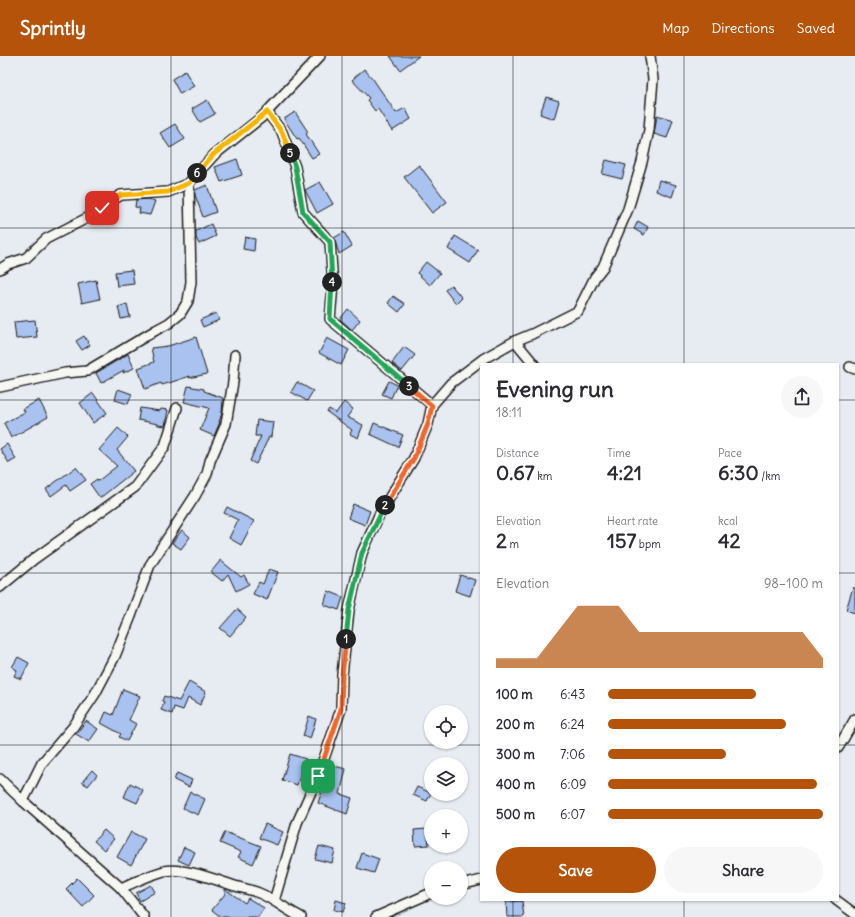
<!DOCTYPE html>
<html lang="en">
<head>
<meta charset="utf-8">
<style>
	:root { --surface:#fff; --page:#f7f7f7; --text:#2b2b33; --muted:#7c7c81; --accent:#b45309 }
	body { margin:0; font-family:Delius,sans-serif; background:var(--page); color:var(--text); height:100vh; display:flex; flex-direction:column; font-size:15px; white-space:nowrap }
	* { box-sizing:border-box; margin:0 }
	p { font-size:13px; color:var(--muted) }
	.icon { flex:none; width:22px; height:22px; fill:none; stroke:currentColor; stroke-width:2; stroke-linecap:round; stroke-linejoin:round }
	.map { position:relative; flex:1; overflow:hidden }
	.side { position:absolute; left:480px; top:307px; width:359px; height:538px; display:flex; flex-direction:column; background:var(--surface); border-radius:0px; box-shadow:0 1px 3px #0004 }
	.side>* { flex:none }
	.controls { position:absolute; left:424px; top:649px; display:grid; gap:8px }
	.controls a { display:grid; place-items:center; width:44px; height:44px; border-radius:50%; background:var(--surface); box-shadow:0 1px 3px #0004; font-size:20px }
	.pin { position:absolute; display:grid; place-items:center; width:34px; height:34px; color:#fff; margin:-17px; border-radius:8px; box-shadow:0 2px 6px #0006 }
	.km { position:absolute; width:20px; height:20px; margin:-10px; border-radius:50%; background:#222; color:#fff; font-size:11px; line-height:20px; text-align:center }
	.round { display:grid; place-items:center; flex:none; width:42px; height:42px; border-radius:21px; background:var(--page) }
	.headline { display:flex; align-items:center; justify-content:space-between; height:68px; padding:0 16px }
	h1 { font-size:22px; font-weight:700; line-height:30px }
	.figures { display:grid; grid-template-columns:repeat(3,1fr); gap:6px; height:68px; padding:4px 16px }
	.figures div { display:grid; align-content:center }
	.figures b { font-size:20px; font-weight:700 }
	.figures small { font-size:11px; font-weight:400 }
	.figures p { font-size:11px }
	.chart { height:112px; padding:8px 16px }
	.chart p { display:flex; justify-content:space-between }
	.chart svg { width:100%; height:72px; margin-top:4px; fill:var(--accent); opacity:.7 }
	.cta { display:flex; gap:8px; margin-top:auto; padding:8px 16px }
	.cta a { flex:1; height:46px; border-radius:24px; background:var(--accent); color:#fff; font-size:16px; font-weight:700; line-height:46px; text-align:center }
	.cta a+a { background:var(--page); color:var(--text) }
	ul { padding:0 16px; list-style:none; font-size:13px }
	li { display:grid; grid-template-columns:64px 48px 1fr; align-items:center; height:30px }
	li i { height:10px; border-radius:5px; background:var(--accent) }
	header { display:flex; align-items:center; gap:24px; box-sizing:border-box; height:56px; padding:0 20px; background:var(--accent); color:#fff }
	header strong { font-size:19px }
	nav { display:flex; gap:22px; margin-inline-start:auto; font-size:14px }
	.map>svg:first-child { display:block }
	.building { fill:#a9c2f0; stroke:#1c1c1c }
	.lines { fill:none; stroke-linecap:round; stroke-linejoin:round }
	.minor-casing { stroke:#1c1c1c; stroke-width:12 }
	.minor { stroke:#f6f6f2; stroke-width:9 }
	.split-1-casing { stroke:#fff; stroke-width:8 }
	.split-2-casing { stroke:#fff; stroke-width:8 }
	.split-3-casing { stroke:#fff; stroke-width:8 }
	.split-4-casing { stroke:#fff; stroke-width:8 }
	.split-5-casing { stroke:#fff; stroke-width:8 }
	.split-6-casing { stroke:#fff; stroke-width:8 }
	.split-7-casing { stroke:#fff; stroke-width:8 }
	.split-1 { stroke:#f0652b; stroke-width:5 }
	.split-2 { stroke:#22a559; stroke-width:5 }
	.split-3 { stroke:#f0652b; stroke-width:5 }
	.split-4 { stroke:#22a559; stroke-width:5 }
	.split-5 { stroke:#22a559; stroke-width:5 }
	.split-6 { stroke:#f5b400; stroke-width:5 }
	.split-7 { stroke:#f5b400; stroke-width:5 }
	.grid { fill:none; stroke:#1c1c1c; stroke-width:1; stroke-opacity:0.55 }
</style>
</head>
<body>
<header>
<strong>Sprintly</strong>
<nav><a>Map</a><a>Directions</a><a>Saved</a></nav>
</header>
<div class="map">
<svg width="855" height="861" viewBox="0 0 855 861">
	<rect width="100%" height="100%" fill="#e7ecf2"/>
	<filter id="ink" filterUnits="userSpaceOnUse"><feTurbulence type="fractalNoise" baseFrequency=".025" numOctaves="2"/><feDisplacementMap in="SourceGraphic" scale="8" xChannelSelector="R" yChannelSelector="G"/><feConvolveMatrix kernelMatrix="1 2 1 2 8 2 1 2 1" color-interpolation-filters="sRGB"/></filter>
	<g filter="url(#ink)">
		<g class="building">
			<path d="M390,0H419L400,14Z"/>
			<path d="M364,13L373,23L396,57L405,52L411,63L392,75L378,53L375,55L367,44L369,42L352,24Z"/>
			<path d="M185,15L194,30L180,38L172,23Z"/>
			<path d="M546,41L559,45L554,63L540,58Z"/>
			<path d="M207,44L215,58L200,66L192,53Z"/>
			<path d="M295,56L308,76L306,78L319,98L312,102L299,82L297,83L284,63Z"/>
			<path d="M657,59L673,64L667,82L654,78Z"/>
			<path d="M175,68L185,83L170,92L160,77Z"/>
			<path d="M237,103L242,119L221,126L215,111Z"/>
			<path d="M606,104L626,109L622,123L602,118Z"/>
			<path d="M419,109L447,146L432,157L404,121Z"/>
			<path d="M659,124L676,129L672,141L656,135Z"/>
			<path d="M320,126L333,148L317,157L305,134Z"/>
			<path d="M207,129L216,156L203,161L195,139V134Z"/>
			<path d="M148,143L155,145L150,159L139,157L140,152L135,151L136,144Z"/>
			<path d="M638,165L648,171L644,179L634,173Z"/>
			<path d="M211,168L216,180L199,188L196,182V175Z"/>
			<path d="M344,176L352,190L339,198L334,182Z"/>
			<path d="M455,180L478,194L470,207L448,193Z"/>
			<path d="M245,181L255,183L254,195L243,193Z"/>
			<path d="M426,206L440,217L430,229L417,217Z"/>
			<path d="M132,214L134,228L117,230L115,216Z"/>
			<path d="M96,224L100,243L82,247L78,228Z"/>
			<path d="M451,229L462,242L456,248L445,234Z"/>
			<path d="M393,240L405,248L399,256L388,247Z"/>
			<path d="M127,248L130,261L121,263L118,251Z"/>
			<path d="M348,253L360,264L352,274L340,263Z"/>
			<path d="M216,257L219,264L203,271L200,264Z"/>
			<path d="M35,264L37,281L16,283L14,266Z"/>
			<path d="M84,280L90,289L82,294L76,285Z"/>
			<path d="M196,281L207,318L189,322L190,320L172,326L162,329L161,327L145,333L138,312L154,306L151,292L168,290Z"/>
			<path d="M327,282L349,294L341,309L319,297Z"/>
			<path d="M404,291L415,299L402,315L392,307Z"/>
			<path d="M128,298L134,312L123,317L124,314L101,327L96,317Z"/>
			<path d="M389,325L397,329L391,342L382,338Z"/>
			<path d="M297,326L313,335L307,345L291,336Z"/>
			<path d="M188,330L204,333V335L223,342L222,357L219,366H220L214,380L200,374L209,352L184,346Z"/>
			<path d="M118,333L132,338L128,348L115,344Z"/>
			<path d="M93,337L107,357L93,367L80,347Z"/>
			<path d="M39,344L48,361L11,382L4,367L25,356L23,353Z"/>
			<path d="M344,346L353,353L347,361L363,369L358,382L350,378L352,374L327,356L329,353L336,357Z"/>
			<path d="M140,352L160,355L161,353L168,354L165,370L158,369V368L138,364Z"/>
			<path d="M257,364L273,366L271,381H269L256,408L250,405L261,380H255Z"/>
			<path d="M374,367L403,379L398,391L370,378Z"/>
			<path d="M118,372L128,381L117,394L134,415L100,442L90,428L97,423L98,425L117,410L99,394Z"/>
			<path d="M7,388L16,403L9,407L0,393Z"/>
			<path d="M76,411L86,424L70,435L66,429L51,440L46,433Z"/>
			<path d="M353,448L370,455L365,469L348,462Z"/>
			<path d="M227,451L254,465L241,489L229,482L238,464L224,457Z"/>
			<path d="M182,474L190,481L181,493L172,487Z"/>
			<path d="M220,504L241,521L244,519L249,528L236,535L228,518L222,525L211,516L220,505Z"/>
			<path d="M269,513L278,516L267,544L253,538L259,526L263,528Z"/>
			<path d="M460,519L475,524L470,540L455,535Z"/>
			<path d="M853,531L855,532V557L846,554Z"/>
			<path d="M328,535L343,541L339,554L324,549Z"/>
			<path d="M237,553L246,561L230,580L220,572Z"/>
			<path d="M18,601L29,607L21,623L14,620L17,614L12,611Z"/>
			<path d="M189,626L206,636L200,649L188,642L183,654L174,651L172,658L161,654L164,646L162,645L164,640L179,645Z"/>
			<path d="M123,633L140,640L129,664L136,668L127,685L119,681L121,678L101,667L106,656L113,659Z"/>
			<path d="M309,660L316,663L310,683L303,680Z"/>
			<path d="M86,665L98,673L89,686L76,678Z"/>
			<path d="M290,698L306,703L297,729L282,724Z"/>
			<path d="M330,709L346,713L340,738L352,742L347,758L318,747L323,732L325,733Z"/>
			<path d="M92,714L97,719L88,730L82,726Z"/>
			<path d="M177,717L192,724L189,731L174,724Z"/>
			<path d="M130,727L143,734L137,747L124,741Z"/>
			<path d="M417,731L431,737L427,745L413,739Z"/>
			<path d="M190,736L205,743L198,759L183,752Z"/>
			<path d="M265,768L283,776L277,789L259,782Z"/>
			<path d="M427,773L429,789L415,790L414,774Z"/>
			<path d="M104,774L114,783L104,794L94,785Z"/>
			<path d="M131,776L145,783L131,809L117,801Z"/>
			<path d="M225,776L261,790L253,808L238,801L241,796L220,787Z"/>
			<path d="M319,790L335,794L332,807L315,803Z"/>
			<path d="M184,791L195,796L189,809L178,804Z"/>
			<path d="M362,797L379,803L374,817L357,812Z"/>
			<path d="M77,822L94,839L83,851L66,833Z"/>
			<path d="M151,829L155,836L140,845L136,837Z"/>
			<path d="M225,833L245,847L248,842L264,852L258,861H221L212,854L225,838Z"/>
			<path d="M336,844L346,847L343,856L334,854Z"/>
			<path d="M522,845L524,861H507L506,846Z"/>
		</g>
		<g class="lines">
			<defs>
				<g id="minor">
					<path d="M267,56L282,76L295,111L303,156L330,186L333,229L330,263L432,349L451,327L483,303L515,285L534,308"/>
					<path d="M0,213L8,208L26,202L46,183L95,158L114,143L121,139L168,136L189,127L214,99L262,61L320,0"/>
					<path d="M515,285L532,278L578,255L595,221L603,211L628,153L642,106L649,74L653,23L650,0"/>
					<path d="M850,311L855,313"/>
					<path d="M0,331L65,317L87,315L156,274L169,267L180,258L188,245L191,226L189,127"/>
					<path d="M0,531L34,503L135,431L165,390L177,352"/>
					<path d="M838,692L855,663"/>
					<path d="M0,723L23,745L121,832L144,861"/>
					<path d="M23,745L42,707L73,671L95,638L115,600L131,560L150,509L195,440L207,418L210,405L226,368L233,326L235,299"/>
					<path d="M461,829L481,824"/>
					<path d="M121,832C135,826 149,819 164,815C183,811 216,824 235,830C243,832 251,834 259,837C274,843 286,854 301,861"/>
					<path d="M836,844L855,858"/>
					<path d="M274,845L297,767L318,720L341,653L342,619L349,554L362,497L380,457L414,402L428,368L432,349"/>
					<path d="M376,861L431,837"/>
				</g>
			</defs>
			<use href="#minor" class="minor-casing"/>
			<use href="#minor" class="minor"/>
		</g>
	</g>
	<g class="lines" filter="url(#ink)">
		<defs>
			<path id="split-1" d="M318,720L341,653L342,619L346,583"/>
			<path id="split-2" d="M346,583L349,554L362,497L385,449"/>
			<path id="split-3" d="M385,449L414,402L428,368L432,350L409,330"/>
			<path id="split-4" d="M332,226L330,263L409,330"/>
			<path id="split-5" d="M290,97L295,111L303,156L330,186L332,226"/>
			<path id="split-6" d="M197,117L214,98L267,56L282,76L290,97"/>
			<path id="split-7" d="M102,152L114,143L121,139L168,136L189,127L197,117"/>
		</defs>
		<use href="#split-1" class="split-1-casing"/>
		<use href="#split-2" class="split-2-casing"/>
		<use href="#split-3" class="split-3-casing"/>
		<use href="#split-4" class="split-4-casing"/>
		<use href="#split-5" class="split-5-casing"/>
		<use href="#split-6" class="split-6-casing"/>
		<use href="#split-7" class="split-7-casing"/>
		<use href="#split-1" class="split-1"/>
		<use href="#split-2" class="split-2"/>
		<use href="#split-3" class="split-3"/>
		<use href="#split-4" class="split-4"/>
		<use href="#split-5" class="split-5"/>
		<use href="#split-6" class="split-6"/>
		<use href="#split-7" class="split-7"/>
	</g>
	<path class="grid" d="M171,0V861M342,0V861M513,0V308M684,0V308M0,172H855M0,344H481M838,344H855M0,517H481M838,517H855M0,689H481M838,689H855M513,844V861M684,844V861"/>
</svg>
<div class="controls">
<a><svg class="icon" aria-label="locate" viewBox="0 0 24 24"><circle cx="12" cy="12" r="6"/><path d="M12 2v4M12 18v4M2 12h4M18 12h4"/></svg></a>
<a><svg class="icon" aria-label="layers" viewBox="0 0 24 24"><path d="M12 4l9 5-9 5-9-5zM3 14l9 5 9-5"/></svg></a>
<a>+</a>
<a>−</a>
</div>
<div class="pin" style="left:318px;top:720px;background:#1e9e55"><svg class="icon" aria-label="arrive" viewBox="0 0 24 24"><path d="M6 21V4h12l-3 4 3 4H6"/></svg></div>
<div class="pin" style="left:102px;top:152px;background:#d93025"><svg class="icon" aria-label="check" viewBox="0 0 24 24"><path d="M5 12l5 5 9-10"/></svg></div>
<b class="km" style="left:346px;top:583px">1</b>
<b class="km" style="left:385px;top:449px">2</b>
<b class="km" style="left:409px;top:330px">3</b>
<b class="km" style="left:332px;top:226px">4</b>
<b class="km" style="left:290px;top:97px">5</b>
<b class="km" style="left:197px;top:117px">6</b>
<section class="side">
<div class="headline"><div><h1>Evening run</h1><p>18:11</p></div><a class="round"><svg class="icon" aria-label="share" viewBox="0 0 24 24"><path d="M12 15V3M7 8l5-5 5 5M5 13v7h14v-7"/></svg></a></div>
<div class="figures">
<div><p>Distance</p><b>0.67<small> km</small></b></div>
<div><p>Time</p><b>4:21</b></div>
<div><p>Pace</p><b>6:30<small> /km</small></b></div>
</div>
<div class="figures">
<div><p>Elevation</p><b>2<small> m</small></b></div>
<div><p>Heart rate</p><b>157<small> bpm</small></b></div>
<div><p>kcal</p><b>42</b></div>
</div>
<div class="chart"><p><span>Elevation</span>98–100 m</p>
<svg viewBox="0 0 160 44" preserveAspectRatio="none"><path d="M0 44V38L10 38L20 38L30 22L40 6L50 6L60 6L70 22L80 22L90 22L100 22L110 22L120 22L130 22L140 22L150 22L160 38V44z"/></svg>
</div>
<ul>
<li><b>100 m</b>6:43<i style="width:69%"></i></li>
<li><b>200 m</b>6:24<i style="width:83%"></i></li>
<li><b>300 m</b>7:06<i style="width:55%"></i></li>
<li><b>400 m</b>6:09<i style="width:97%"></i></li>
<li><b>500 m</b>6:07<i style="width:100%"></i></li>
</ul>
<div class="cta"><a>Save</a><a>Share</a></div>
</section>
</div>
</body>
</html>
